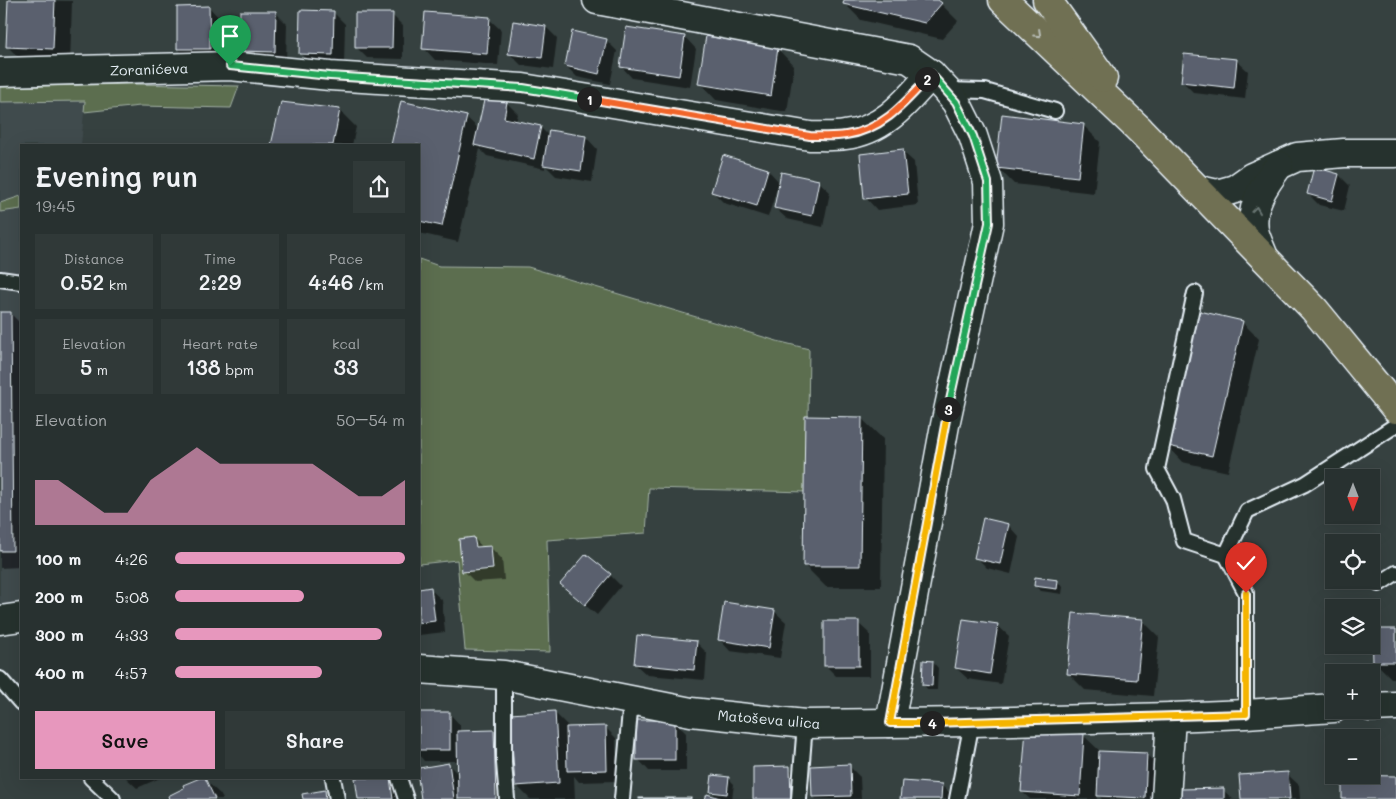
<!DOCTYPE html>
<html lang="en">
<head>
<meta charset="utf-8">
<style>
	:root { --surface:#283130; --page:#303938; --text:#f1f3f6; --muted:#a5a9ab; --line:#444c4c; --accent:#e797bd }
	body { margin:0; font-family:Mali,sans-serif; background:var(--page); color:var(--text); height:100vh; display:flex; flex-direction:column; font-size:19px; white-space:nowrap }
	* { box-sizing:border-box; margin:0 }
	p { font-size:16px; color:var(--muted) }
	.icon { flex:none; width:28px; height:28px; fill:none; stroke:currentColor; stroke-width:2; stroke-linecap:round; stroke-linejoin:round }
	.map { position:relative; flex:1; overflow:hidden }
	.drawer { position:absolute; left:20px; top:144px; width:400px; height:635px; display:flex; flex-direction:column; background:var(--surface); border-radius:0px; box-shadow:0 5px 20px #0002,0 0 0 1px var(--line) }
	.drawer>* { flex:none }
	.needle { width:32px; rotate:180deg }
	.buttons { position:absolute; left:1325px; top:469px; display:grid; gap:10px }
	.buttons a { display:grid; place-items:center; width:55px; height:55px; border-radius:0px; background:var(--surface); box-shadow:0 5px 20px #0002,0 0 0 1px var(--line); font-size:25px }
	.pin { position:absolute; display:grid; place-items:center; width:42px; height:42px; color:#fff; margin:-51px -21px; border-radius:50% 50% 50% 0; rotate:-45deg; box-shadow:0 0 5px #0007 }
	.pin .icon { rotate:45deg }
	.km { position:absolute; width:25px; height:25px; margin:-12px; border-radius:50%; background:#222; color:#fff; font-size:14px; line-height:25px; text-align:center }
	.round { display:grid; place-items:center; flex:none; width:52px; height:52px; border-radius:0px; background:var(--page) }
	.headline { display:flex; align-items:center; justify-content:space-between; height:85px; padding:0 15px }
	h1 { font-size:28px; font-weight:600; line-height:38px }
	.stats { display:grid; grid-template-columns:repeat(3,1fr); gap:8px; height:85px; padding:5px 15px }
	.stats div { display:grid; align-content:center; border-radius:0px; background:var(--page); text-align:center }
	.stats b { font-size:21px; font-weight:600 }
	.stats small { font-size:14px; font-weight:400 }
	.stats p { font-size:14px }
	.chart { height:140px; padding:10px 15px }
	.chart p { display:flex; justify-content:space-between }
	.chart svg { width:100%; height:90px; margin-top:5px; fill:var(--accent); opacity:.7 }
	.button { display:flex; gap:10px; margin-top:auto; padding:10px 15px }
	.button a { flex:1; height:58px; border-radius:0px; background:var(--accent); color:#111; font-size:20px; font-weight:600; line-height:58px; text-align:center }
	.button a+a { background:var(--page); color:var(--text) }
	ul { padding:0 15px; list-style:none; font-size:16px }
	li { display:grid; grid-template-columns:80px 60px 1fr; align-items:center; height:38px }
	li i { height:12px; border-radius:6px; background:var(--accent) }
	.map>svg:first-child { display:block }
	.built { fill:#414b4e }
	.green { fill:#5c6e50; stroke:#a2b0a4 }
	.shadow { fill:#0007 }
	.building { fill:#5a616e; stroke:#e8f1f8 }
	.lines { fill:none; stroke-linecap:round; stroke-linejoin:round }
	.lane-casing { stroke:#e8f1f8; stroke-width:18 }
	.street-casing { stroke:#e8f1f8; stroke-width:31 }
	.secondary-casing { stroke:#e8f1f8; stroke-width:31 }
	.primary-casing { stroke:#e8f1f8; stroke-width:31 }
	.highway-casing { stroke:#e8f1f8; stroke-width:31 }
	.lane { stroke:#26332d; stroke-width:14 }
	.street { stroke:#26332d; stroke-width:28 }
	.secondary { stroke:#26332d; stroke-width:28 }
	.primary { stroke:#706f52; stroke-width:28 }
	.highway { stroke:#706f52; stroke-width:28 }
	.oneway { stroke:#b8bdb6 }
	.oneway2 { stroke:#6a7674 }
	.split-1-casing { stroke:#fff; stroke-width:10 }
	.split-2-casing { stroke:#fff; stroke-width:10 }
	.split-3-casing { stroke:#fff; stroke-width:10 }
	.split-4-casing { stroke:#fff; stroke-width:10 }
	.split-5-casing { stroke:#fff; stroke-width:10 }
	.split-1 { stroke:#22a559; stroke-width:6 }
	.split-2 { stroke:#f0652b; stroke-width:6 }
	.split-3 { stroke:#22a559; stroke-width:6 }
	.split-4 { stroke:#f5b400; stroke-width:6 }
	.split-5 { stroke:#f5b400; stroke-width:6 }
	.labels { text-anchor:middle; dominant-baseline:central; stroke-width:4.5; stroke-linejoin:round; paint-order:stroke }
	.street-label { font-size:14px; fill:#e8f1f8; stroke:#26332d }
</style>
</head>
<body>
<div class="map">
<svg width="1396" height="799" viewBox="0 0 1396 799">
	<rect width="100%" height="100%" fill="#364140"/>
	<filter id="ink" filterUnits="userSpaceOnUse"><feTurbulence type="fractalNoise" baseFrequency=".02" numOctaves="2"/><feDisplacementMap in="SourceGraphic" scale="10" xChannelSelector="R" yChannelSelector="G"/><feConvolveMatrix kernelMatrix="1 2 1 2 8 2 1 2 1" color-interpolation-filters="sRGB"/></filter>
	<g filter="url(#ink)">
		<path class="built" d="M85,101L81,145H21V605L0,606V102Z"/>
		<g class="green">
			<path d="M128,84L239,86L231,108L140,106L84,112L85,101L0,102V87Z"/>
			<path d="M21,196V209L0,212V203Z"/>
			<path d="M419,259L439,266L528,267L777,341L809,349L807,492L649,488L646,533L547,540L550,652L465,650L457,560L419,564Z"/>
		</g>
		<g class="shadow">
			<path d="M9,0L72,1L70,65L24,63L8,47Z"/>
			<path d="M846,0H937L958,21L942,39L861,20L845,4Z"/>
			<path d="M209,7L220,19V60H190L178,49Z"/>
			<path d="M276,13L287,24L286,63L252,62L241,51Z"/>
			<path d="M334,13L345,24L344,66L311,65L300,53Z"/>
			<path d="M392,15L403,26V59L367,58L356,47Z"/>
			<path d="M489,19L501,30L498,65L435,60L424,48Z"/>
			<path d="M546,27L557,38L553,69L521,65L510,54Z"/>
			<path d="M627,28L685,37L696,49L690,87L632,78L621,66Z"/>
			<path d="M606,40L617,51L610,84L577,77L566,66Z"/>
			<path d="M778,49L794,66L787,112L716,100L700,83Z"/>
			<path d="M1236,60L1248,71L1245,99L1194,93L1183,82Z"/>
			<path d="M507,103L518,114L516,122L540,127L549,136L550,132L586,137L597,149L592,182L556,176L545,165V169L487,156L480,149L458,242L419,233V145H393L466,117L479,129Z"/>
			<path d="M339,110L356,127L352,145H272Z"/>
			<path d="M1083,125L1100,142L1094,193L1014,184L997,167Z"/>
			<path d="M902,151L914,162L918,205L877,210L866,198Z"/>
			<path d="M1315,169L1339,175L1350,186L1344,211L1319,205L1308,194Z"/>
			<path d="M768,170L780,183L818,181L830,192L823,227L787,219L775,208L780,183L779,182L768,217L724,203L713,192Z"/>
			<path d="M0,313H10L21,324V567L0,568Z"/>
			<path d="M1242,322L1259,339L1228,472L1182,462L1166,445Z"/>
			<path d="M861,418L883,439L881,587H826L804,565Z"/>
			<path d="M1008,525L1019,537L1011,574L987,568L976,557Z"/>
			<path d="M474,538L483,548L490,547L502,559L504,580L475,582L464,571Z"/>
			<path d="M610,575L621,586L597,615L573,595Z"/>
			<path d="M1057,581L1063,587L1062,594L1041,591L1035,586Z"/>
			<path d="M430,589L442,600L445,632L419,635V590Z"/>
			<path d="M774,611L786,622L780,658L730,651L719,639Z"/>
			<path d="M1142,620L1159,637L1153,696L1085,690L1068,673Z"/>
			<path d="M858,623L870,634V676H836L825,665Z"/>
			<path d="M997,625L1009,636L1001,684L968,679L956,668Z"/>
			<path d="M1396,630V678H1391L1374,661Z"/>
			<path d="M696,642L707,653L705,680L647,675L635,664Z"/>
			<path d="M933,662L938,668L937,690H928L923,684Z"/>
			<path d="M554,712L570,728L605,727L616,738L617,781L579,782L574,776L575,799H530L516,785Z"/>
			<path d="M419,713H449L460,725V732L494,731L505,743L506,799H422L419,769L449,765L459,775V761H424L419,755Z"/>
			<path d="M674,721L686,733V771H649L638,759Z"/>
			<path d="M1083,735L1101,752L1147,755L1158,766L1156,799H1102L1097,794V799H1030L1022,792Z"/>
			<path d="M849,766L860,777L861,799H816L814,797Z"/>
			<path d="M789,768L801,779V799H755Z"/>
			<path d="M1287,774L1299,785L1300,799H1242Z"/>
			<path d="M126,778H160L137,788Z"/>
			<path d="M203,778L220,794L223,799H171L186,789L185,786Z"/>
			<path d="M356,778H394L402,799H360Z"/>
			<path d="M729,779L734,784L732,799L717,797L711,791Z"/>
			<path d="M941,785L953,796L952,799H902Z"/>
			<path d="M1223,790L1233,799H1182Z"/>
			<path d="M324,791L332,799H304Z"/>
		</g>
		<g class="building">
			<path d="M8,0H55L53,49L6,47Z"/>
			<path d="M844,0H938L942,3L925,23L843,4Z"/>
			<path d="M209,6L210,49H177V7Z"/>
			<path d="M300,10L334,11L333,55L299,54Z"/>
			<path d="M240,11H276L275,52L239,51Z"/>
			<path d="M425,12L490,17L487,54L422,49Z"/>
			<path d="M355,13H393L392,48H355Z"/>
			<path d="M513,21L546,26L542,58L508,54Z"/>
			<path d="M626,27L685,36L679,76L620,67Z"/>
			<path d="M572,31L607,39L599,74L565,66Z"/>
			<path d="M706,36L778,48L771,96L698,84Z"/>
			<path d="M1184,54L1237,59L1234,88L1181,82Z"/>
			<path d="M485,96L507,102L504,118L541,126L534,159L474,145Z"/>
			<path d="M401,101L467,116L442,226L419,221V145H391Z"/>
			<path d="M281,102L340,109L333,145H271Z"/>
			<path d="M1002,114L1084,124L1078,177L996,168Z"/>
			<path d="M549,130L586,136L581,171L543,165Z"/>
			<path d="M903,149L908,194L864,199L860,154Z"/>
			<path d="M723,155L768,169L757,206L711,192Z"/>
			<path d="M1314,167L1339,174L1332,201L1307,194Z"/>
			<path d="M781,172L819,180L812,216L774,208Z"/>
			<path d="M1195,310L1243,321L1212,456L1164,445Z"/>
			<path d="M0,312H11L13,551H0Z"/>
			<path d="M805,416L862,417L860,566H803Z"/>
			<path d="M983,518L1009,524L1000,564L974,558Z"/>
			<path d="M474,537L476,547L491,546L493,569L462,572L459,539Z"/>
			<path d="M586,554L611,574L585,605L560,584Z"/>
			<path d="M1035,577L1058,580L1057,589L1034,586Z"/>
			<path d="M431,587L435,621L419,623V589Z"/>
			<path d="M724,602L775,610L769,648L718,640Z"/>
			<path d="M1073,613L1143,619L1137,680L1067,674Z"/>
			<path d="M963,619L998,624L990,674L955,668Z"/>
			<rect x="824" y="621" width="35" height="45"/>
			<path d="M1372,629H1396V662H1373Z"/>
			<path d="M637,635L697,641L694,670L634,664Z"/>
			<path d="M923,660L933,661L932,686L922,685Z"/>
			<path d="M555,711L559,783L515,786L510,714Z"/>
			<rect x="419" y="712" width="31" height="38"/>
			<rect x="636" y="720" width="39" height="40"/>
			<path d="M606,726L607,770L567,771L566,727Z"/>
			<path d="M1026,729L1084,734L1080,796L1021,792Z"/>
			<path d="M494,730L496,799H458L457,731Z"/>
			<path d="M1099,751L1147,753L1145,798L1097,796Z"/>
			<path d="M449,763L454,799H421L418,778L419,768Z"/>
			<path d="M850,764L851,796L812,797L811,766Z"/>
			<path d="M790,766L791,799H753V767Z"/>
			<path d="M1288,772L1290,799H1241L1239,775Z"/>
			<path d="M712,775L729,777L727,794L710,792Z"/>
			<path d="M1342,775L1396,776V799H1342Z"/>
			<path d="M200,778H205L215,799H169L168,796L184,788L183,785Z"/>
			<path d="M355,778H390L393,799H358Z"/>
			<path d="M902,781L942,784L941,799H900Z"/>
			<path d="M1224,788V799H1181V789Z"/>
			<path d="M325,790L326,799H303L302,794Z"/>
			<path d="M707,794L723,799H705Z"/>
			<rect x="639" y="798" width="52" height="1"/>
		</g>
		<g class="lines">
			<defs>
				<g id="lane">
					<path d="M946,90L985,91L1055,111"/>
					<path d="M0,279L21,282"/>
					<path d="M1195,293L1157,469L1173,499L1184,541L1226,555L1247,511L1305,484L1396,425"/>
					<path d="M1226,555L1246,593V714"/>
					<path d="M1379,584L1396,573"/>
					<path d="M504,675V763L507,799"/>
					<path d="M0,679L21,703"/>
					<path d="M91,778L113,799"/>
					<path d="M333,778L337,799"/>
					<path d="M399,778L406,799"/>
					<path d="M622,799L631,700"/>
					<path d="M799,799L805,724"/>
					<path d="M957,799L972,722"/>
				</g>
				<g id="street">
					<path d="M597,0L909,59L931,74L946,90L956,102L973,136L988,182L989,223L945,425L890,723"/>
					<path d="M0,72L230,66L330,76L523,88L810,136C822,136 834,137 845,135C884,131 907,101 931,74"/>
					<path d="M1199,190L1217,194L1235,189L1252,177L1297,157L1344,153H1396"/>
					<path d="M1264,257C1261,249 1256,239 1254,230C1250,204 1265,184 1279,165"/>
					<path d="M1166,799L1171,717"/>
				</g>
				<g id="secondary">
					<path d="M0,620L21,617"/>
					<path d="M419,669L504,675L691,712L805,724L972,722L1171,717L1246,714L1334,708"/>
					<path d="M1371,707L1396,706"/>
				</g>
				<path id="primary" d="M1139,129L1314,309L1396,409"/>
				<g id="highway">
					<path d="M1003,0L1139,129"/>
					<path d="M1047,0L1103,78"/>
				</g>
			</defs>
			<use href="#lane" class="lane-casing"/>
			<use href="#street" class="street-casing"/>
			<use href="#secondary" class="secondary-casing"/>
			<use href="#primary" class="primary-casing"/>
			<use href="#highway" class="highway-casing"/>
			<use href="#lane" class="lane"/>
			<use href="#street" class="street"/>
			<use href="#secondary" class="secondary"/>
			<use href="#primary" class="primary"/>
			<use href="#highway" class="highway"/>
		</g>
		<defs><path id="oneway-chevron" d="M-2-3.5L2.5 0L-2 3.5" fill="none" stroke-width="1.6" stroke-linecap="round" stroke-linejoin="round" transform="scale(1.25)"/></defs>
		<use class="oneway" href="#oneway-chevron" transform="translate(1038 34) rotate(43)"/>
		<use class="oneway2" href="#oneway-chevron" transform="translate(1256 210) rotate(-82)"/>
	</g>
	<g class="lines" filter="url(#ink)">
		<defs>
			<path id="split-1" d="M230,66L330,76L523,88L589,99"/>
			<path id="split-2" d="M589,99L810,136C822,136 834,137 846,135C882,130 904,104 927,79"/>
			<path id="split-3" d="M927,79L931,74L956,102L973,136L988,182L989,223L948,409"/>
			<path id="split-4" d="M932,723H890L948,409"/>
			<path id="split-5" d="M932,723L1246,714V593"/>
		</defs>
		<use href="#split-1" class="split-1-casing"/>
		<use href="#split-2" class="split-2-casing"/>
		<use href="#split-3" class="split-3-casing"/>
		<use href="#split-4" class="split-4-casing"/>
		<use href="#split-5" class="split-5-casing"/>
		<use href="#split-1" class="split-1"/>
		<use href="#split-2" class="split-2"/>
		<use href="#split-3" class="split-3"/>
		<use href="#split-4" class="split-4"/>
		<use href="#split-5" class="split-5"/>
	</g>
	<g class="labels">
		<g class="street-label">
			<text transform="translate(149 69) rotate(-2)">Zoranićeva</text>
			<text transform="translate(769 719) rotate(5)">Matoševa ulica</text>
		</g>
	</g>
</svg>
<div class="buttons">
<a><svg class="needle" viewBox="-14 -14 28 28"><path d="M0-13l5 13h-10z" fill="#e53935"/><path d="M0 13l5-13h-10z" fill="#a5a9ab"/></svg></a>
<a><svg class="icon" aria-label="locate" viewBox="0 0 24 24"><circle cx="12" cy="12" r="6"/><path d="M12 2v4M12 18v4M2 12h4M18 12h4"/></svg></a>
<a><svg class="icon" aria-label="layers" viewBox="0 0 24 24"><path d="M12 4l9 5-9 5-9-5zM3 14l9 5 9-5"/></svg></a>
<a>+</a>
<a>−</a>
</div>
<div class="pin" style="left:230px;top:66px;background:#1e9e55"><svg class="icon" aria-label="arrive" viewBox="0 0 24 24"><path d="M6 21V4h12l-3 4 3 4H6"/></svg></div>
<div class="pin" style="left:1246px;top:593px;background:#d93025"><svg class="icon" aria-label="check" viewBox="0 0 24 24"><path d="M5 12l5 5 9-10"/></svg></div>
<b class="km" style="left:589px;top:99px">1</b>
<b class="km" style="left:927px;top:79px">2</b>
<b class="km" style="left:948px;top:409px">3</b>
<b class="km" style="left:932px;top:723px">4</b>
<section class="drawer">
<div class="headline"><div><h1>Evening run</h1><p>19:45</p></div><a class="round"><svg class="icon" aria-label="share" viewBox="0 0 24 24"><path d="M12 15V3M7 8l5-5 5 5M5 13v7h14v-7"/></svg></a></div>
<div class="stats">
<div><p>Distance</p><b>0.52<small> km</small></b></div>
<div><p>Time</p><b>2:29</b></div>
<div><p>Pace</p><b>4:46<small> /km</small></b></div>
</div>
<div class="stats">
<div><p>Elevation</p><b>5<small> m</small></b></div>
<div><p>Heart rate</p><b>138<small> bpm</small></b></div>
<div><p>kcal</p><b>33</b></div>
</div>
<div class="chart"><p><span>Elevation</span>50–54 m</p>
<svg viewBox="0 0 160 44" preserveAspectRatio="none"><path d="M0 44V22L10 22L20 30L30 38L40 38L50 22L60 14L70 6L80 14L90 14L100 14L110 14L120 14L130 22L140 30L150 30L160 22V44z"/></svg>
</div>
<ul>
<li><b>100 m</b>4:26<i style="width:100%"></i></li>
<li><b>200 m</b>5:08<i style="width:56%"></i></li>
<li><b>300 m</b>4:33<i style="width:90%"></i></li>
<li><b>400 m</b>4:57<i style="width:64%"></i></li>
</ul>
<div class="button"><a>Save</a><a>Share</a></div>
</section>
</div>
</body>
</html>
